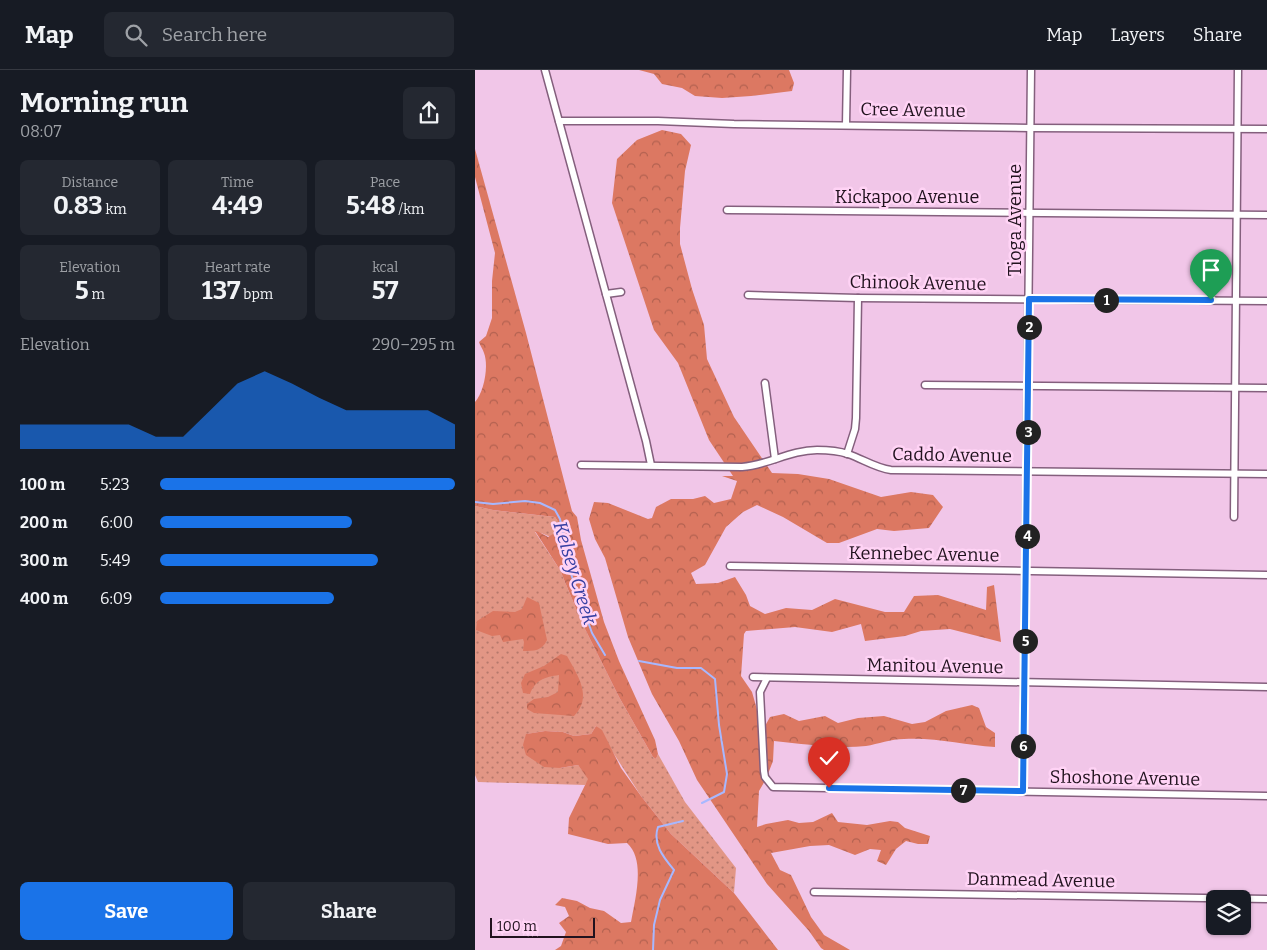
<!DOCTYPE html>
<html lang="en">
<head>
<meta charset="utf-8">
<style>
	:root { --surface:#171b24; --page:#242831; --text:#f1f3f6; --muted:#9ea1a6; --line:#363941; --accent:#1a73e8 }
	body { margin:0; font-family:Bitter,serif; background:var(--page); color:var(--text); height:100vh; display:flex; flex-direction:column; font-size:19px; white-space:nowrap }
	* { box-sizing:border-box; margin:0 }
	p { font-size:16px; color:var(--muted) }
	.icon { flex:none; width:28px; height:28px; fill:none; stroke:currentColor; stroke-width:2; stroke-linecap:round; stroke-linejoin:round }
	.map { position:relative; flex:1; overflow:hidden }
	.sheet { display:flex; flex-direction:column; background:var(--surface); width:475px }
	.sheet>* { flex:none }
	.fabs { position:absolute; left:731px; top:820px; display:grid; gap:10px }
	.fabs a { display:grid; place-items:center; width:45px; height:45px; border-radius:8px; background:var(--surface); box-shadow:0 1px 4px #0004; font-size:25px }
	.scale { position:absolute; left:15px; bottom:12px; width:105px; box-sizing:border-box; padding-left:5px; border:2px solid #21121e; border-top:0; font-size:14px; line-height:18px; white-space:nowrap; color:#21121e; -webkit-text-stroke:4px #ffd3f5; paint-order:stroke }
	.pin { position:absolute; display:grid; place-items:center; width:42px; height:42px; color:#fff; margin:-51px -21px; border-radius:50% 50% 50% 0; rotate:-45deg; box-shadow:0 0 5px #0007 }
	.pin .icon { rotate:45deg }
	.km { position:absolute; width:25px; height:25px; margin:-12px; border-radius:50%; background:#222; color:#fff; font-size:14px; line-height:25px; text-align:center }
	.round { display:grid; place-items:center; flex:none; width:52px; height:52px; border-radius:8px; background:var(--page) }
	.head { display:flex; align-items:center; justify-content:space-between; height:85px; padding:0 20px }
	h1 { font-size:28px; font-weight:700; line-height:38px }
	.metrics { display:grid; grid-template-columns:repeat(3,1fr); gap:8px; height:85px; padding:5px 20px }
	.metrics div { display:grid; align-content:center; border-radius:8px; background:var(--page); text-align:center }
	.metrics b { font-size:25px; font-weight:700 }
	.metrics small { font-size:14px; font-weight:400 }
	.metrics p { font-size:14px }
	.chart { height:140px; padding:10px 20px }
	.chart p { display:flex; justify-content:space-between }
	.chart svg { width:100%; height:90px; margin-top:5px; fill:var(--accent); opacity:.7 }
	.cta { display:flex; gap:10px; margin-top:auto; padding:10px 20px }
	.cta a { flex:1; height:58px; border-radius:8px; background:var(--accent); color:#fff; font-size:20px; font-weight:700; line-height:58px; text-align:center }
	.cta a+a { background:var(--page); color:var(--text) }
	ul { padding:0 20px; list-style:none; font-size:16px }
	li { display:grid; grid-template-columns:80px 60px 1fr; align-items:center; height:38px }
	li i { height:12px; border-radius:6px; background:var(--accent) }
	header { display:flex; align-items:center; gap:30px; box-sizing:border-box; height:70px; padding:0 25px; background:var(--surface); border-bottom:1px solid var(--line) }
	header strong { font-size:24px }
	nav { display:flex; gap:28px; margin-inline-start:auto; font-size:18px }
	.search { width:350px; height:45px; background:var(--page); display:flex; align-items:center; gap:12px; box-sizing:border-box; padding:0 18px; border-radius:8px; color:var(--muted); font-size:19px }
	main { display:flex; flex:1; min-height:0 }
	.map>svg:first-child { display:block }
	.grass { fill:url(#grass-dots) }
	.forest { fill:url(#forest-crowns) }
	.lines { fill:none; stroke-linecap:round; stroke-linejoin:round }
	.stream { stroke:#a7b8ff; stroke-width:2 }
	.minor-casing { stroke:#845f7d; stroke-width:9 }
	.minor { stroke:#fff; stroke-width:6 }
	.route-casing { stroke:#fff; stroke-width:10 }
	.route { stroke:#1a73e8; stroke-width:6 }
	.labels { text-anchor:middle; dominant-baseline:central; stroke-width:5; stroke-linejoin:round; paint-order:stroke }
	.street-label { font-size:18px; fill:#21121e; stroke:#ffd3f5 }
	.water-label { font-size:19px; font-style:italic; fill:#3740a3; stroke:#ffd3f5 }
</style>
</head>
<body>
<header>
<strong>Map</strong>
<div class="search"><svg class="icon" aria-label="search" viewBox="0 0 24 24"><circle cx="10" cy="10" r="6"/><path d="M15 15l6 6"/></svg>Search here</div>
<nav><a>Map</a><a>Layers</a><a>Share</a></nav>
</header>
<main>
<section class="sheet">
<div class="head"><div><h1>Morning run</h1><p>08:07</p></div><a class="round"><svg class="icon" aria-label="share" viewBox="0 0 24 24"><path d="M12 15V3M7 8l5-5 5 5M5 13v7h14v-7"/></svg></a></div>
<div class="metrics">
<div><p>Distance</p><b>0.83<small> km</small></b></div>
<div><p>Time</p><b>4:49</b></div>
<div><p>Pace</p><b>5:48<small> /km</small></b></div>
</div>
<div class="metrics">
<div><p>Elevation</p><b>5<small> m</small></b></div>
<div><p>Heart rate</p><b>137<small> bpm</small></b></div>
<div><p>kcal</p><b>57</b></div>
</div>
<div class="chart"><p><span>Elevation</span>290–295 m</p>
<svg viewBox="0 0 160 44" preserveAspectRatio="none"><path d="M0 44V32L10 32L20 32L30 32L40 32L50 38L60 38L70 25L80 12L90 6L100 12L110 19L120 25L130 25L140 25L150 25L160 32V44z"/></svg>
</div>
<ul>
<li><b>100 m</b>5:23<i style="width:100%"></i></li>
<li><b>200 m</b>6:00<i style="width:65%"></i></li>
<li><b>300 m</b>5:49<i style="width:74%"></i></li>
<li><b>400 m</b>6:09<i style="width:59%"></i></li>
</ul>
<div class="cta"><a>Save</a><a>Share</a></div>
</section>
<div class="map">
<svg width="792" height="880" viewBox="0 0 792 880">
	<defs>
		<pattern id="grass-dots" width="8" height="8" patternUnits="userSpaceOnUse" patternTransform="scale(1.25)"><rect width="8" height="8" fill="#e29685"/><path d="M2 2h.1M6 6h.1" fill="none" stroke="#b7796c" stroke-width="1.8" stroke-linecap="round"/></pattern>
		<pattern id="forest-crowns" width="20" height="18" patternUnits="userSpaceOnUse" patternTransform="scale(1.25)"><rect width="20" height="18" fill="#dc7862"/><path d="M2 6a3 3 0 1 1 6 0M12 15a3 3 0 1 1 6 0" fill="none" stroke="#b26150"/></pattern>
	</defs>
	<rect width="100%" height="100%" fill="#f1c6e8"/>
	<path class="grass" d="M0,436L18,440L80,447L94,469L91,478L87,479L83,477L80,467C72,467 67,462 60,462L85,500L107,553L144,627L178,687L181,689L183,684L210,732L261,798L259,823L196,764L166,726L121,656L116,664L99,666L88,662L70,661L52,664L85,698L103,695L114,709L110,715L3,712L0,705Z"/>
	<g class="forest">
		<path d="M164,0H314L319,13L317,21L276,26L247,28L220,26L207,18L187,14L179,4Z"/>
		<path d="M187,60L206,64L216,75L210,101L205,158V174L217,219L229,255L232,289L259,347L297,403L323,404L354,409L406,427L436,422L458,425L468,437L454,458L419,461L402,459L364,473H352L308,447L282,435L268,442L251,457L230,495L216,503L221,514L243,513L260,507L271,525L275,536L290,544L311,538L337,540L360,529L410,542H429L439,526L463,525L511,540L512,517L519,515L526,572L475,559L446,561L430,566L390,571L386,554L357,562L320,557L271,561L269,564L266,606L277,622L283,643L290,656L295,647L309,644L324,651L350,646L363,653L383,648L409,646L437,654L450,652L471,641L497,635L504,638L511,657L520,663V677C490,675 459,667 429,669C416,669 403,674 391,676C360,679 330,674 299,671L298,691L291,709L284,721L282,757L291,754L313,750L324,753L338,752L357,743L363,752L392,755L415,751L423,752L430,758L455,766L453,774H443L431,771L421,779L411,795L402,791L406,780L395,779L380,785L354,775L335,776L296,783L305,800L316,805L336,847L349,865L375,880H349L346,878L334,861L292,814L222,710L204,671L177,624L153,567L130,488L120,469L114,449L119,432L133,433L173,449L177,448L181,437L196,429H218L230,426L239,433L256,429L262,411L247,406H258L234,370L203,293L179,260L137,133L142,89L162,70Z"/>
		<path d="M0,79L51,263L93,426L97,441L102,447L106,470L129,552L144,591L180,670L183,684L181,689L178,687L144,627L107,553L85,500L60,461L64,462L73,467L78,464L80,467L83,477L87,479L91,478L94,469L80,447L18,440L0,436V332C9,322 14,296 9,283C8,279 5,276 4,272L11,266L17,248V211L20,183L0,107Z"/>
		<path d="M52,527L64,533L72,570C67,581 59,581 48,581L49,572L48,569L28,572L25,565L17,566L1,560L2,551L18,541L40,542L47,539Z"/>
		<path d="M86,584L92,586C103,606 118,627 99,646L59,643L52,639V634L59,629L73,627L83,622L84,605C70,607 60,610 55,624L48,623L46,613L50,604L69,596Z"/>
		<path d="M121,656L127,660L146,698L166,726L196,764L259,823L303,880H80L86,876L91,862L84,853L94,846L90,837L80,835L87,828L102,831L115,838L129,841L146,853L156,852C160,829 171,790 152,773L133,774L93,764L94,748L113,709L103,695L85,698L69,697L51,685L48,675L51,664L70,661L88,662L99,666L116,664Z"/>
	</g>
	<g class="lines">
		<g class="stream">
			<path d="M0,432L18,434L50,431L65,433L80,440L85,449L96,504L117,563L130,585"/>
			<path d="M164,591L202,598H226L240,609L244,655L252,704L249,722L227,733"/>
			<path d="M178,880L179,855L185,830L199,800C189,788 177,774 183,757L208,751"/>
		</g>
		<defs>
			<g id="minor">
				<path d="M70,0L171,371L176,395"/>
				<path d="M84,51H183L259,54L555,58L792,59"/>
				<path d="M371,55L372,0"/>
				<path d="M252,140L792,145"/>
				<path d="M131,224L146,222"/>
				<path d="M273,225L383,228L792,231"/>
				<path d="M290,313L300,389"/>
				<path d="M450,315L792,318"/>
				<path d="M372,384L380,359L381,348L383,228"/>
				<path d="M106,395L267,397C293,395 316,380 342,380C351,380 364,381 373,384C388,389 400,398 416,400L792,404"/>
				<path d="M759,447L763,0"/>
				<path d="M255,496L792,505"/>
				<path d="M278,607L792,617"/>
				<path d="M292,608L285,622L289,701L290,707L298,717L792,726"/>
				<path d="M548,721L556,0"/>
				<path d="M339,822L792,829"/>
			</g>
		</defs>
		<use href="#minor" class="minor-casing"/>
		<use href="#minor" class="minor"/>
	</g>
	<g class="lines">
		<defs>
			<path id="route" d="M354,718L548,721L554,229L736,230"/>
		</defs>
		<use href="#route" class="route-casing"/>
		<use href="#route" class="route"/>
	</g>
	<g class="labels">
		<g class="street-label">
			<text transform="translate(438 40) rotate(1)">Cree Avenue</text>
			<text x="432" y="127">Kickapoo Avenue</text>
			<text transform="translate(540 150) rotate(-90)">Tioga Avenue</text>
			<text transform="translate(443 213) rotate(1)">Chinook Avenue</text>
			<text transform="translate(477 385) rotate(1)">Caddo Avenue</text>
			<text transform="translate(449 484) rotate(1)">Kennebec Avenue</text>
			<text transform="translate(460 596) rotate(1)">Manitou Avenue</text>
			<text transform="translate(650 708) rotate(1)">Shoshone Avenue</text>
			<text transform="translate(566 810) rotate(1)">Danmead Avenue</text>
		</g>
		<g class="water-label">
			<text transform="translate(100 503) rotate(73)">Kelsey Creek</text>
		</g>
	</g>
</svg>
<div class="fabs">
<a><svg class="icon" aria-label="layers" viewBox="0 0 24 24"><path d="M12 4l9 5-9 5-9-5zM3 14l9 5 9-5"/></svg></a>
</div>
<div class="scale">100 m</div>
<div class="pin" style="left:736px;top:230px;background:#1e9e55"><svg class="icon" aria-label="arrive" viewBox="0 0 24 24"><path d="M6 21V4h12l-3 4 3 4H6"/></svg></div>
<div class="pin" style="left:354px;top:718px;background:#d93025"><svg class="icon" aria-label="check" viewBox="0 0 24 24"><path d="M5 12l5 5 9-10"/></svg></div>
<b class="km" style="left:631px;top:230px">1</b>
<b class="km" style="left:554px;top:257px">2</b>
<b class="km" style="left:553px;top:362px">3</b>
<b class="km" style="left:552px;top:466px">4</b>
<b class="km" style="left:550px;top:571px">5</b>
<b class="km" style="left:548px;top:676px">6</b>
<b class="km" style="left:488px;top:720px">7</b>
</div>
</main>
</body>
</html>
